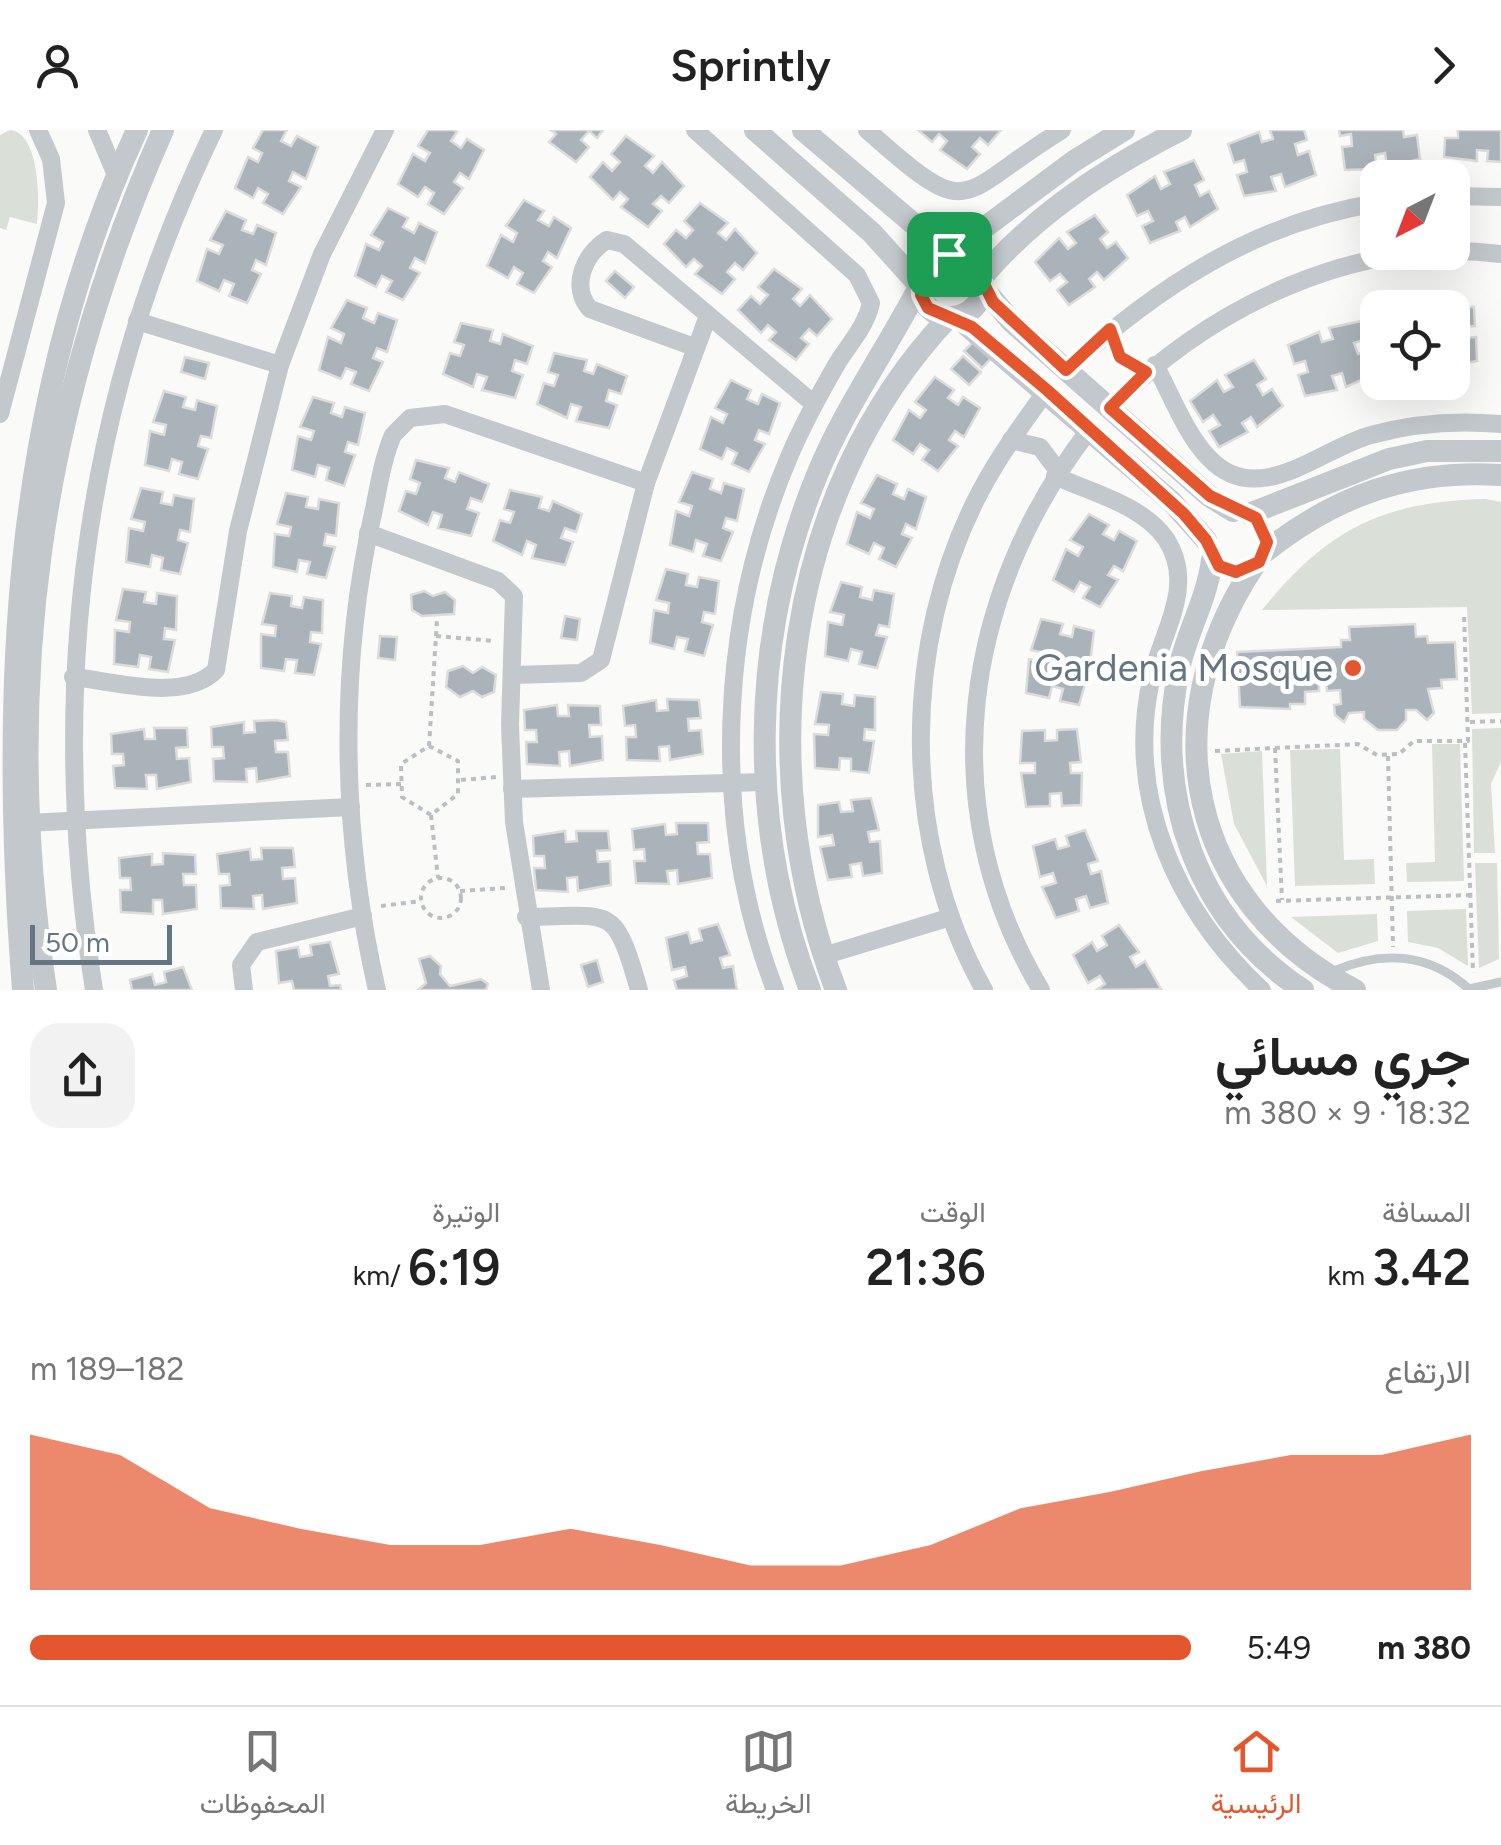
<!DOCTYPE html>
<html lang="ar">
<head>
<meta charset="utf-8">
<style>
	:root { --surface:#fff; --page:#f2f2f2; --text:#222; --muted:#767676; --line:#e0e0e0; --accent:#e4572e }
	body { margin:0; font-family:Figtree,Vazirmatn,sans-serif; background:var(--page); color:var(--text); direction:rtl; height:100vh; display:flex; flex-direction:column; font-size:38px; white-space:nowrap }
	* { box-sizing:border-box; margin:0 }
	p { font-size:32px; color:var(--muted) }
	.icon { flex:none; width:55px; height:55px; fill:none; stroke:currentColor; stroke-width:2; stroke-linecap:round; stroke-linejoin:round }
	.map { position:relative; height:860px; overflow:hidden; direction:ltr }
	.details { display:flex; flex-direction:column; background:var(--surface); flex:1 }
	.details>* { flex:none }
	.needle { width:65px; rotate:222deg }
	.buttons { position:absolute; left:1360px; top:30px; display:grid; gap:20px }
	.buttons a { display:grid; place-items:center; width:110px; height:110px; border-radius:20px; background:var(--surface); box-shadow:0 10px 40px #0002; font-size:50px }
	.scale { position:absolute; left:30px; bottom:25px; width:142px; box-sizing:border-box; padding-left:10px; border:5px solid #657683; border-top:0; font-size:28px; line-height:35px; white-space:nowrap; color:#657683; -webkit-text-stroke:8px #fff; paint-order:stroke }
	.pin { position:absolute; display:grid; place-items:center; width:85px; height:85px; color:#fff; margin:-42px; border-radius:20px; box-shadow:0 5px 15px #0006 }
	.round { display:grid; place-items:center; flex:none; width:105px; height:105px; border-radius:30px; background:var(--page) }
	.overview { display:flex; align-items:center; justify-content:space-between; height:170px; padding:0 30px }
	h1 { font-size:55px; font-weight:600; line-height:75px }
	.metrics { display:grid; grid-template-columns:repeat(3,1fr); gap:15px; height:170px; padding:10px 30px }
	.metrics div { display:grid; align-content:center }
	.metrics b { font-size:50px; font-weight:600 }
	.metrics small { font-size:28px; font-weight:400 }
	.metrics p { font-size:28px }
	.chart { height:280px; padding:20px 30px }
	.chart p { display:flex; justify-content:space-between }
	.chart svg { width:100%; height:180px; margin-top:10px; fill:var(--accent); opacity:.7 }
	ul { padding:0 30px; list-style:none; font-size:32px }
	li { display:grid; grid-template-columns:160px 120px 1fr; align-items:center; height:75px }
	li i { height:25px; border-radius:12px; background:var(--accent) }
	header { display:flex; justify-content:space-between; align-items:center; height:130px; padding:0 30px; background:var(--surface); font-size:45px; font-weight:600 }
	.tabs { display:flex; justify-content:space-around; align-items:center; height:140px; border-top:2px solid var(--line); background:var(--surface); font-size:28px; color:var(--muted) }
	.tabs a { display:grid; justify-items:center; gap:5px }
	.tabs .current { color:var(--accent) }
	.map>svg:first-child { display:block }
	.green { fill:#dadfd7 }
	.building { fill:#aab3b9; stroke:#dcdcda; stroke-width:2.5 }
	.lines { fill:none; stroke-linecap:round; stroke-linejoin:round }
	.path { stroke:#bbbfc2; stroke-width:4; stroke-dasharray:5 5; stroke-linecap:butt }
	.service { stroke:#c3c8cc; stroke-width:9 }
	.minor { stroke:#c3c8cc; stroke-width:18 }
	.tertiary { stroke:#c3c8cc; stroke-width:22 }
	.route-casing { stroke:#fff; stroke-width:20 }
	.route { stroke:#e4572e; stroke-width:12 }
	.poi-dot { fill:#e4572e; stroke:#fff; stroke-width:4 }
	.labels { text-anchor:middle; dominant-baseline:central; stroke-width:10; stroke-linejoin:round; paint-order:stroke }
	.poi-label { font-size:38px; fill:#657683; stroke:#fff; text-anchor:end }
</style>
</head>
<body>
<header><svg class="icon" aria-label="forward" viewBox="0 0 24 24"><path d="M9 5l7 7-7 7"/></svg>Sprintly<svg class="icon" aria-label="person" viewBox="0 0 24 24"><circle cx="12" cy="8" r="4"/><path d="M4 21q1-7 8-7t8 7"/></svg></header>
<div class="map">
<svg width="1501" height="860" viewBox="0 0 1501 860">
	<rect width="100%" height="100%" fill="#fafaf8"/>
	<g class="green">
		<path d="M10,0C40,3 40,72 37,94L10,87L6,100L0,98V5Z"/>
		<path d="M1486,369L1501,372V583L1472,584L1467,477L1262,480C1326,400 1383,371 1486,369Z"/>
		<path d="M1501,598V632L1491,654L1495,723H1474L1472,599Z"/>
		<path d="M1432,614H1460L1464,751L1407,752L1406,733L1435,732Z"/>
		<path d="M1340,619L1344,730L1374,729L1375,754L1295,756L1290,620Z"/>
		<path d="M1262,621L1267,756L1234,694L1221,624Z"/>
		<path d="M1475,733H1497L1499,829L1479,838Z"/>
		<path d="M1466,779L1468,836L1438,818L1408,812L1407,781Z"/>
		<path d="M1377,784L1378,811L1338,823L1291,787Z"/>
	</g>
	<g class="building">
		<path d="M263,0H287L281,11L291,16L297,6L318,17L306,49L293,42L289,51L301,57L283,84L263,73L268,64L258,58L253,68L235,58L248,27L258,32L262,23L253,18Z"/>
		<path d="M428,0H453L457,2L451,11L461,18L467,9L484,20L469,49L460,43L454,52L463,58L444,84L428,74L434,63L425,57L418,67L398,54L413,24L425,31L430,23L418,16Z"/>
		<path d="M551,0H603L597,8L589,1L581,10L589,17L576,32L549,12L556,4Z"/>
		<path d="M918,0H1001L988,15L980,8L972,17L980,24L967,39L940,20L947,11L939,4L932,12Z"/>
		<path d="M1270,0H1304L1307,10L1295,14L1298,25L1309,21L1316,45L1285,57L1281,44L1271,47L1276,61L1244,66L1237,45L1247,42L1244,30L1234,33L1228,14L1259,2L1262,12L1273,9Z"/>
		<path d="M1339,0H1403L1404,7L1417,5L1420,29L1387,37L1385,23L1375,25L1377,39L1345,40L1342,17L1352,16L1351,4L1340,6Z"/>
		<path d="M1458,0H1501V32L1487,31L1488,21L1477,20V31L1444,27L1445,8H1458Z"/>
		<path d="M626,6L654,26L645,36L653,43L662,32L684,56L669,73L661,66L653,74L662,81L648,97L621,77L628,69L620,62L613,70L590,47L603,32L612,41L620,32L611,24Z"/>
		<path d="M1194,30L1204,50L1195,55L1200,66L1209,61L1218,79L1190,97L1185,87L1176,92L1180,101L1150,113L1142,96L1153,91L1148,81L1137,86L1127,65L1155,46L1161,59L1170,54L1164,42Z"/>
		<path d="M524,70L544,81L538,90L549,96L554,87L571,98L557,128L548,122L543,131L552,137L534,163L517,154L523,143L514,137L508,148L487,136L501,105L513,112L517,103L506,96Z"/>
		<path d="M700,73L728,93L718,103L726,110L735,99L757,123L743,140L735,133L727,142L735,149L722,164L695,144L702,136L694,129L686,137L664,114L676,100L686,108L693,100L684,91Z"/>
		<path d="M388,78L408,88L403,97L414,103L419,93L437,102L425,133L415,128L410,138L420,143L403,170L386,162L392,151L382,146L376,157L355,146L366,114L379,120L383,112L371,105Z"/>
		<path d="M226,81L246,90L242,100L253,104L257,95L276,103L266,135L256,130L252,140L261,144L247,173L229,166L234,154L224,150L219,161L197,151L207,119L219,124L223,115L210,110Z"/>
		<path d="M1095,85L1108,102L1100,109L1107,118L1116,112L1128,128L1104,150L1097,142L1089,149L1095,157L1069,175L1057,160L1067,152L1060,144L1050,151L1035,132L1059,108L1068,119L1076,113L1067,102Z"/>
		<path d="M774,139L802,159L793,169L800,176L810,165L832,189L817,206L809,199L801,208L809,214L796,230L769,210L776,202L768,195L761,203L738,180L751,166L760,174L768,165L758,157Z"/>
		<path d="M615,141L634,157L625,168L606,151Z"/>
		<path d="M347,170L367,178L363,188L374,193L378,183L397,190L387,222L377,218L373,228L383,232L369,261L351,254L356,242L346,238L341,249L319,240L328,207L341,213L344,204L331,198Z"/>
		<path d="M1442,176L1474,177L1475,196L1463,197V208L1476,207L1477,231L1452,236V178Z"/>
		<path d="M1361,191L1366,209L1354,213L1358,224L1370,220L1377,243L1346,257L1342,243L1332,246L1337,260L1305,266L1298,245L1308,242L1305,231L1294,234L1288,215L1319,202L1322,212L1333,209L1329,198Z"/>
		<path d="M461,193L493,200L490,211L500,214L503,204L533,216L527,234L515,230L512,241L523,245L515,268L482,260L487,247L477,244L473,257L443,244L450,223L460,226L464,215L454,212Z"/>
		<path d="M976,209L994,225L982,238L964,221Z"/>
		<path d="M554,223L587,230L584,241L593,244L597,234L627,246L621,264L609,260L606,271L617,275L609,298L576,291L581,277L571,274L567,288L537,274L544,253L554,256L558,245L548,242Z"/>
		<path d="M963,226L981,242L969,255L951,239Z"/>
		<path d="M185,227L209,233L205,249L181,242Z"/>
		<path d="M1254,230L1266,249L1257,255L1263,265L1272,259L1283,276L1257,297L1251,287L1242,293L1248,302L1219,317L1209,301L1220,295L1213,285L1203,292L1190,271L1217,250L1224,262L1233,257L1225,245Z"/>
		<path d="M935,247L954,260L948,268L958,275L963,267L980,278L964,307L955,301L949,310L958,316L938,341L922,330L929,320L920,314L913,324L893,310L909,280L920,288L926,280L915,272Z"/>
		<path d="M731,250L751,260L747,269L758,274L762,264L780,273L769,304L759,300L755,310L765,314L749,342L732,334L737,323L727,318L722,329L700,319L711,287L723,293L727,284L715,278Z"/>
		<path d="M164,261L186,267L183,277L195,280L197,270L217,276L211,308L201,306L198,316L208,319L198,349L179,344L182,332L172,329L169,341L145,335L150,301L164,305L166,295L153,292Z"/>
		<path d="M313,267L334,273L331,283L342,287L345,277L365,283L358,315L348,312L345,322L355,325L344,356L326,350L329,338L318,335L315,347L292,340L298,306L311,310L314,301L300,297Z"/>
		<path d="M416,330L449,338L445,348L455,352L459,342L489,354L482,372L471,368L467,379L479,383L471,406L438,398L442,385L433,382L428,395L399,381L406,361L416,364L420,353L410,349Z"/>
		<path d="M692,342L713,349L710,359L721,363L724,353L744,359L737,391L726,388L723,398L733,402L721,431L703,426L707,414L696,410L693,422L670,415L676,381L689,386L692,376L679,372Z"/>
		<path d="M877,345L897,354L893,364L904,369L908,359L926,367L916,399L906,394L902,404L912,408L896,437L879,429L884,418L874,413L869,424L847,414L857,382L870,388L874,379L861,373Z"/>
		<path d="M141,358L163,362L161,373L172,375L174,365L194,369L190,402L180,400L178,410L188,413L180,444L161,440L163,428L152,425L150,437L126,432L129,398L143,401L145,392L131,389Z"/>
		<path d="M510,360L542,367L539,378L549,381L553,371L582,384L576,402L565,398L561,408L573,412L565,435L532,428L536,415L527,411L522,425L493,411L500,390L510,393L514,382L504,379Z"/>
		<path d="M286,363L308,367L306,377L318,379L319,369L339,373L336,406L326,404L324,415L335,417L326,448L307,444L310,432L299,430L297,442L273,437L275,404L289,406L291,397L277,394Z"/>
		<path d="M1089,384L1109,395L1103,404L1114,410L1119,401L1137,411L1123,441L1114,436L1108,445L1118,450L1100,477L1083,468L1090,457L1080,452L1074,462L1053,450L1066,419L1078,426L1083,417L1070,410Z"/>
		<path d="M666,439L688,444L686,455L697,457L699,447L719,451L715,484L704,482L702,492L713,495L704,526L685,521L688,509L677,507L674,519L650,513L654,480L668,483L669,473L656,470Z"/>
		<path d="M841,452L862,457L860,467L872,470L874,460L894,464L889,497L879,495L876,505L887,507L877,538L859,534L862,522L851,519L848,531L825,526L828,492L842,495L844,485L830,482Z"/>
		<path d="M123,459L146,462L144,472L156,474L157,463L177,466L176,500L165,498L164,509L175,510L168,542L149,539L151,527L140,525L138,537L114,534L115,500L129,502L130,492L116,490Z"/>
		<path d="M424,461L433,466L445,462L455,470L454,484L422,486L412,480L411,465Z"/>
		<path d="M270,463L292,466L291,476L302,478L304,467L323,470L322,503L311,502L310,512L321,514L314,545L295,543L297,530L286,529L284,541L261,538V504L275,506L276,496L262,494Z"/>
		<path d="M565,486L580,489L577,510L561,508Z"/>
		<path d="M1041,489L1063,494L1060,504L1072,507L1074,496L1094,501L1090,534L1079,531L1077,542L1088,544L1079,575L1060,571L1063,559L1052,556L1049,568L1026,563L1029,529L1043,532L1044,523L1031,520Z"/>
		<path d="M1415,494L1416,507L1427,506L1428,513L1455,512L1457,549L1441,550L1442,558L1428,559L1434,583L1427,590L1416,580H1406V590L1397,600H1378L1364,589V582L1349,583L1344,592L1335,585L1334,575L1341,574L1340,560L1327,561L1326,552H1319V561L1305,562V574H1290V579L1240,577L1237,522L1341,517V510H1350L1349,497Z"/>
		<path d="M380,506L397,507L395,530L378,528Z"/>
		<path d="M463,536L473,543L482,537L496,545L494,562L482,567L473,561L460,567L446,557L448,541Z"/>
		<path d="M821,562L843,564L842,574L854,576L855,565L875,567V600L865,599L864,610L874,611L869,643L851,641V629L840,628L839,640L815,638L814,604L828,605L829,595L815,594Z"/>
		<path d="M667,569L699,570L701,588L688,589L689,601L701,600L703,624L670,630L669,616L659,617L660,631L627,630L626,607H636L635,595L625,596L623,576L656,570L657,581L668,580Z"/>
		<path d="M557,575L558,586H569L568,575L600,576L601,595H589L590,607L602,606L603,630L570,636L569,621L559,622L560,636L527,634L526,612H537L536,600H525L524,580Z"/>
		<path d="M276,590L286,592L288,610L275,611L276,622H288L290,646L257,652L256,638L246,639L247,652L214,651L213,629L224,628L223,617H212L211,597L244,592V603L255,602L254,591Z"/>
		<path d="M154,598H187L188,617L176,618L177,629L189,628L191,652L157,659L156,645H146L147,659L115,658L113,636L124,635L123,624H112L111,604L144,599L145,609H155Z"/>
		<path d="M1077,599L1081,632L1070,633L1071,643H1082L1081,675L1062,676L1061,663L1050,664V676L1026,677L1021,643H1035V633H1020L1022,601L1045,600V611L1057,610V600Z"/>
		<path d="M871,668L879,700L868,702L870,712L880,711L882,743L863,746L861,733L850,735L852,747L828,750L820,717L834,715L832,705L818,707V675L839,672L841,682L853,681L851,670Z"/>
		<path d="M676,693H708L709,712L697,713L698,724H710L712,748L678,754L677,740L667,741L669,754L636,753L634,731H645L644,719L634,720L632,699L665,694L666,705L677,704Z"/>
		<path d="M1085,700L1098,731L1088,734L1091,744L1101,741L1108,773L1090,778L1086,766L1076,769L1079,781L1056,788L1042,757L1056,753L1053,743L1040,747L1033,716L1055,709L1058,719L1069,716L1066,706Z"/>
		<path d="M565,701L566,712L577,711L576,701H608L610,720L597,721L598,732L610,731L611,755L578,761L577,747L567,748L568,762L536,760L534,738H545L544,726H534L533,706Z"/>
		<path d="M261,718H293L295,737L282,738L283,749L295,748L297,773L263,779L262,765L253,766L254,779L221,778L220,756L230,755L229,744H219L217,724L250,719L251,730L262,729Z"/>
		<path d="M163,723L195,725L196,744H183L184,755H196L197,779L163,784L162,770H153V784L121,782L120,760H131L130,748H120L119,728L152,724V735L163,734Z"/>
		<path d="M718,794L730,825L720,828L723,838L733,836L737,860H677L674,850L687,846L685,837L672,840L666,808L688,802L691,813L702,810L699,799Z"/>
		<path d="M1119,795L1139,822L1130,827L1136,837L1145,831L1161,859L1096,860L1105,854L1100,846L1088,853L1073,825L1092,812L1097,821L1107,815L1102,806Z"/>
		<path d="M330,812L339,844L328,846L330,856L340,855L341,860H294L292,851L279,853L276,821L298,817L300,827L312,825L310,815Z"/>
		<path d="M430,826L441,836L440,844L450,856L481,849L488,854L486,860H418L426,853L419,829Z"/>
		<path d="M597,830L603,852L588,857L581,835Z"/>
		<path d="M183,837L192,860H132L130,850L152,844L155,855L166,852L164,842Z"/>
	</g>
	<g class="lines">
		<g class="path">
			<path d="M436,506L494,511"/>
			<path d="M1470,592L1501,591"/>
			<path d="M1465,613L1473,843"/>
			<path d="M429,616L458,631V664L431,685L402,667L401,634Z"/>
			<path d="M429,616L437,490"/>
			<path d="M1275,618L1282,770"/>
			<path d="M1215,621L1358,614L1377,625L1399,624L1414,611H1468L1464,483"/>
			<path d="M1388,626L1393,817"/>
			<path d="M461,650L496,647"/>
			<path d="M366,655L402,654"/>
			<path d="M431,685L438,748"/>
			<circle cx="441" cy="768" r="20"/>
			<path d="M460,761L505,758"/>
			<path d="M1276,771L1471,765"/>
			<path d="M381,776L421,771"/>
		</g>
		<g class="service">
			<path d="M1334,841C1383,820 1430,823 1470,860"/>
			<path d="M1469,859L1501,852"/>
		</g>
		<g class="minor">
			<path d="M97,0L116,45"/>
			<path d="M695,0L857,145L871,173C866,196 850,213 838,232C820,263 803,294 789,327C719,491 710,692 775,860"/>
			<path d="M867,0C975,96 954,66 1062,0"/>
			<path d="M1452,66L1501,67"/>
			<path d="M137,191L280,235"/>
			<path d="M1111,199L1120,227L1146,242"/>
			<path d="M694,217L590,179C570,157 584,124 607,110L624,114L814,274"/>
			<path d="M1155,235C1171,264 1185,303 1209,328C1258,380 1320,319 1371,305C1414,293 1456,290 1501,294"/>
			<path d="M1066,240C1156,158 1255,92 1378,73"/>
			<path d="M1110,278C1209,178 1355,105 1501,124"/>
			<path d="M0,284L56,73L51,29L38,0"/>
			<path d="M1011,310L1040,317L1058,341"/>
			<path d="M1055,346C1090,362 1143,375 1166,409C1196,455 1163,500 1152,546C1124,665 1176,780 1262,860"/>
			<path d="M368,403L498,451L514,466L510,595L514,692L541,860"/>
			<path d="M512,545L581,543L601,530L646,353L708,186"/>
			<path d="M73,547C114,551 184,573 216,540L238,401L280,235L322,124L385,0"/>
			<path d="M512,659L765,652"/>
			<path d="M26,693L351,677"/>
			<path d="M526,787C613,786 614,773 639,860"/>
			<path d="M823,826L951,787"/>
			<path d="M94,860C47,561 81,274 214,0"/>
			<path d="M244,860L241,835L257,812L363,786"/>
			<path d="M377,860C341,704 338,535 374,379C379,354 383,328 393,305L410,288L445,284L646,353"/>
			<path d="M984,860C900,711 901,512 980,362C999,326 1023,293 1047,260"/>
			<path d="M1041,860C931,677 963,463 1090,299"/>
		</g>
		<g class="tertiary">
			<path d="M755,0L872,103L919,155"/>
			<path d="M803,0L949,124L1074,31L1124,0"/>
			<circle cx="951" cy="155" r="32"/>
			<path d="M982,147C1037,83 1106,38 1181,0"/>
			<path d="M983,158L1012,192L1209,366L1233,381"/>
			<path d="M957,187L1171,371L1206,410"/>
			<path d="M1249,384L1389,329L1427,321H1501"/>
			<path d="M1266,421C1337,365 1411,339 1501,345"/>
			<path d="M1212,430C1207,469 1187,502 1179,539C1153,664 1195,789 1303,860"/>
			<path d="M1254,436C1151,591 1187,773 1355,860"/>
			<path d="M23,860C0,565 11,272 137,0"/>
			<path d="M46,860C0,558 40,278 163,0"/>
			<path d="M810,860C747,695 750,508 817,345C844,279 886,220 919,157"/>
			<path d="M836,860C751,639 782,363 949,187"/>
		</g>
	</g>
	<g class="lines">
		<defs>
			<path id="route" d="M949,124L973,132L993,172L1066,240L1110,199L1120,227L1146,242L1110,278L1210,366L1256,388L1267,412L1259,432L1236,442L1219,436L1206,410L1184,384L1047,260L972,197L928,178L921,165L920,147L934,128Z"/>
		</defs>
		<use href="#route" class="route-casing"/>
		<use href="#route" class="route"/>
	</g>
	<circle class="poi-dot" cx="1353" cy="538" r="10"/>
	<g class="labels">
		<g class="poi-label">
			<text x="1333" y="538">Gardenia Mosque</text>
		</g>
	</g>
</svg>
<div class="buttons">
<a><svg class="needle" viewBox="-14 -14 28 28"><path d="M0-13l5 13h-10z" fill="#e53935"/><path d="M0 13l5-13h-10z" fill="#767676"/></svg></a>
<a><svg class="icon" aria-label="locate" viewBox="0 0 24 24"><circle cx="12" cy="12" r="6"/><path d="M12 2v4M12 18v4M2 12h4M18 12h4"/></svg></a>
</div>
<div class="scale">50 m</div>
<div class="pin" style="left:949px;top:124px;background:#1e9e55"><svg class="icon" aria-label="arrive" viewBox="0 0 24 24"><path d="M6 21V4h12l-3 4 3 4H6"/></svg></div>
</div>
<section class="details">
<div class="overview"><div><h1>جري مسائي</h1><p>18:32 · 9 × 380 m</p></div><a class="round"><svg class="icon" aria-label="share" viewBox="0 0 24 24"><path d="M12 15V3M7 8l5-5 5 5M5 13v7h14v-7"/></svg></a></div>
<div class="metrics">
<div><p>المسافة</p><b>3.42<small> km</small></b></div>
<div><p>الوقت</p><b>21:36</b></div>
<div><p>الوتيرة</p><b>6:19<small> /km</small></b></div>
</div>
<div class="chart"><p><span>الارتفاع</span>182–189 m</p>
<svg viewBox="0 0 160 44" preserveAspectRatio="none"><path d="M0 44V6L10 11L20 24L30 29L40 33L50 33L60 29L70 33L80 38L90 38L100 33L110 24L120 20L130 15L140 11L150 11L160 6V44z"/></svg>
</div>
<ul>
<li><b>380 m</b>5:49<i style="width:100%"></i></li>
</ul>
</section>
<nav class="tabs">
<a class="current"><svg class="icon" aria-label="home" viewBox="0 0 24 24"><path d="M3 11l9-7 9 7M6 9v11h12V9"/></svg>الرئيسية</a>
<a><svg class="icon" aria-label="map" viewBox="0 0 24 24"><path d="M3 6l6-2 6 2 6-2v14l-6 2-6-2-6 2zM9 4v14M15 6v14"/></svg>الخريطة</a>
<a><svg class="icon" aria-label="saved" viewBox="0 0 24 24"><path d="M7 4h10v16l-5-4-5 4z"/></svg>المحفوظات</a>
</nav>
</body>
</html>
